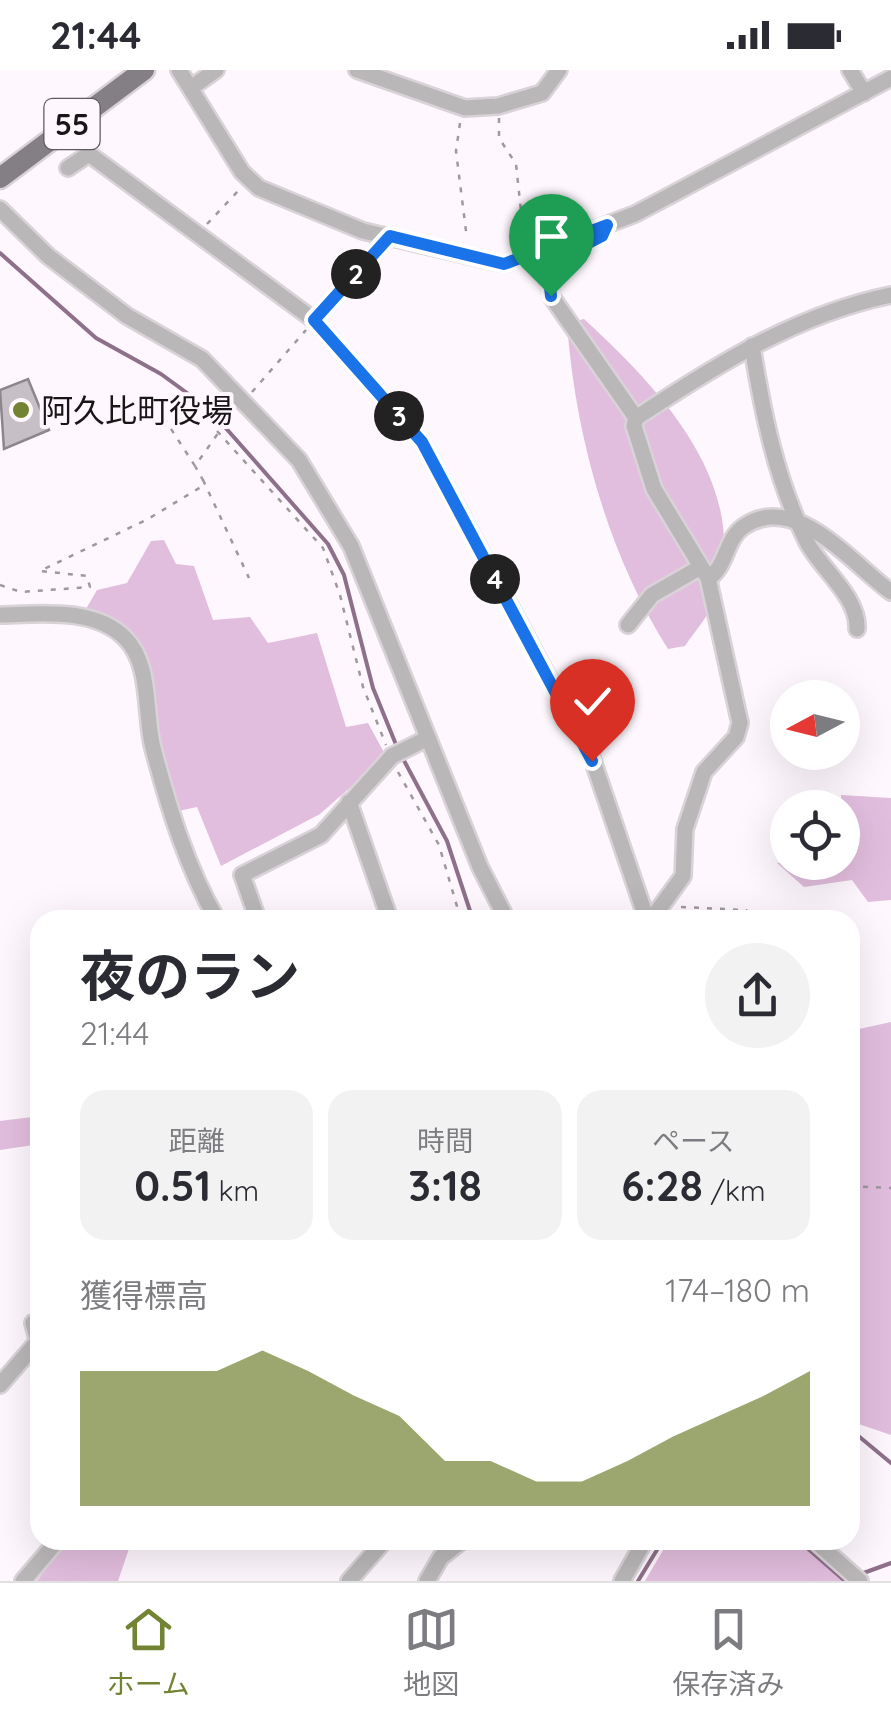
<!DOCTYPE html>
<html lang="ja">
<head>
<meta charset="utf-8">
<style>
	:root { --surface:#fff; --page:#f2f2f3; --text:#2b2b33; --muted:#7c7c81; --line:#e1e1e2; --accent:#728333 }
	body { margin:0; font-family:Quicksand,"Noto Sans JP",sans-serif; background:var(--page); color:var(--text); height:100vh; display:flex; flex-direction:column; font-size:38px; white-space:nowrap }
	* { box-sizing:border-box; margin:0 }
	p { font-size:32px; color:var(--muted) }
	.icon { flex:none; width:55px; height:55px; fill:none; stroke:currentColor; stroke-width:2; stroke-linecap:round; stroke-linejoin:round }
	.map { position:relative; flex:1; overflow:hidden }
	.details { position:absolute; left:30px; top:840px; width:830px; height:640px; display:flex; flex-direction:column; background:var(--surface); border-radius:30px; box-shadow:0 10px 40px #0002 }
	.details>* { flex:none }
	.needle { width:65px; rotate:263deg }
	.fabs { position:absolute; left:770px; top:610px; display:grid; gap:20px }
	.fabs a { display:grid; place-items:center; width:90px; height:90px; border-radius:50%; background:var(--surface); box-shadow:0 10px 40px #0002; font-size:50px }
	.pin { position:absolute; display:grid; place-items:center; width:85px; height:85px; color:#fff; margin:-102px -42px; border-radius:50% 50% 50% 0; rotate:-45deg; box-shadow:0 0 10px #0007 }
	.pin .icon { rotate:45deg }
	.km { position:absolute; width:50px; height:50px; margin:-25px; border-radius:50%; background:#222; color:#fff; font-size:28px; line-height:50px; text-align:center }
	.round { display:grid; place-items:center; flex:none; width:105px; height:105px; border-radius:52px; background:var(--page) }
	.headline { display:flex; align-items:center; justify-content:space-between; height:170px; padding:0 50px }
	h1 { font-size:55px; font-weight:700; line-height:75px }
	.stats { display:grid; grid-template-columns:repeat(3,1fr); gap:15px; height:170px; padding:10px 50px }
	.stats div { display:grid; align-content:center; border-radius:25px; background:var(--page); text-align:center }
	.stats b { font-size:42px; font-weight:700 }
	.stats small { font-size:28px; font-weight:400 }
	.stats p { font-size:28px }
	.chart { height:280px; padding:20px 50px }
	.chart p { display:flex; justify-content:space-between }
	.chart svg { width:100%; height:180px; margin-top:10px; fill:var(--accent); opacity:.7 }
	.status { display:flex; justify-content:space-between; align-items:center; height:70px; padding:0 50px; background:var(--surface); direction:ltr }
	.status svg { height:28px; fill:currentColor }
	.tab-bar { display:flex; justify-content:space-around; align-items:center; height:140px; border-top:2px solid var(--line); background:var(--surface); font-size:28px; color:var(--muted) }
	.tab-bar a { display:grid; justify-items:center; gap:5px }
	.tab-bar .on { color:var(--accent) }
	.map>svg:first-child { display:block }
	.green { fill:#e2bede }
	.lines { fill:none; stroke-linecap:round; stroke-linejoin:round }
	.stream { stroke:#8e708a; stroke-width:4 }
	.building { fill:#c6bfc5; stroke:#8d868c; stroke-width:2.5 }
	.minor-casing { stroke:#d9d3d8; stroke-width:20 }
	.major-casing { stroke:#d9d3d8; stroke-width:25 }
	.path { stroke:#9f999e; stroke-width:2.5; stroke-dasharray:5 8; stroke-linecap:butt }
	.minor { stroke:#bab7b9; stroke-width:15 }
	.major { stroke:#847f84; stroke-width:20 }
	.route-casing { stroke:#fff; stroke-width:20 }
	.route { stroke:#1a73e8; stroke-width:12 }
	.poi-dot { fill:#728333; stroke:#fef7fd; stroke-width:4 }
	.labels { text-anchor:middle; dominant-baseline:central; stroke-width:8; stroke-linejoin:round; paint-order:stroke }
	.shield { fill:#fef7fd; stroke:#5e5a5d; stroke-width:2.5 }
	.shield-label { font-size:30px; font-weight:bold; fill:#191618 }
	.poi-label { font-size:32px; fill:#191618; stroke:#fef7fd; text-anchor:start }
</style>
</head>
<body>
<div class="status"><b>21:44</b><svg viewBox="0 0 49 12"><path d="M0 12V9h3v3zM5 12V6h3v6zM10 12V3h3v9zM15 12V0h3v12zM26 1h20v11H26zM47 4h2v5h-2z"/></svg></div>
<div class="map">
<svg width="891" height="1511" viewBox="0 0 891 1511">
	<rect width="100%" height="100%" fill="#fef7fd"/>
	<g class="green">
		<path d="M584,249C659,318 756,418 714,530C709,546 695,561 685,576L668,579C608,484 575,365 567,253Z"/>
		<path d="M164,470L176,494L194,496L213,550L250,547L268,573L317,563L346,657L368,653L386,686L320,744L221,796L197,737L174,742L156,673L141,583L83,544L97,520L127,513L151,471Z"/>
		<path d="M841,725L891,728V830L868,832L852,810L804,817L777,793L842,792Z"/>
		<path d="M891,952V1365L850,1351V961Z"/>
		<path d="M40,1046V1074L0,1080V1051Z"/>
		<path d="M58,1470H132L118,1511H37L57,1484Z"/>
		<path d="M669,1470H799L849,1511H645Z"/>
	</g>
	<g class="lines">
		<g class="stream">
			<path d="M0,183L96,268L161,304L209,339L328,474L344,505L373,618L397,677"/>
			<path d="M401,685L447,771L473,850"/>
			<path d="M850,1359L891,1393"/>
			<path d="M798,1470L845,1511"/>
			<path d="M858,1505L891,1493"/>
			<path d="M638,1511L663,1470"/>
		</g>
	</g>
	<path class="building" d="M28,309L49,360L4,379L0,320Z"/>
	<g class="lines">
		<defs>
			<g id="minor">
				<path d="M179,0L242,102L259,118L363,161L504,194L635,144L891,8"/>
				<path d="M357,0L465,38L498,36L542,23L559,0"/>
				<path d="M850,0L864,23"/>
				<path d="M191,18L216,0"/>
				<path d="M68,98L89,84L314,250L422,372L593,691L647,850"/>
				<path d="M0,139L48,186L127,246L202,289L299,390L351,476L480,797L507,850"/>
				<path d="M597,168L555,190L549,208L551,226L636,348L634,356L654,419L708,508L740,653L736,667L704,702L685,759L683,806L651,850"/>
				<path d="M314,250L390,166"/>
				<path d="M752,276C763,344 776,410 807,472C820,498 859,527 857,559"/>
				<path d="M636,348C716,295 797,244 891,225"/>
				<path d="M708,508C726,499 725,470 743,457C795,420 853,495 891,522"/>
				<path d="M0,545C40,544 94,537 125,568C152,595 144,643 153,678C169,739 186,795 217,850"/>
				<path d="M628,555L652,525L699,498"/>
				<path d="M349,732L390,850"/>
				<path d="M258,850L242,805L321,765L392,686L428,668"/>
				<path d="M0,1315L38,1271L33,1253"/>
				<path d="M814,1470L860,1511"/>
				<path d="M23,1511L58,1470"/>
				<path d="M349,1511L385,1470"/>
				<path d="M427,1511L441,1487L463,1470"/>
				<path d="M622,1511L645,1470"/>
			</g>
			<path id="major" d="M0,108L144,0"/>
		</defs>
		<use href="#minor" class="minor-casing"/>
		<use href="#major" class="major-casing"/>
		<g class="path">
			<path d="M499,48V68L516,94L524,169"/>
			<path d="M460,53L456,81L467,169"/>
			<path d="M207,154L239,120"/>
			<path d="M252,322L306,260"/>
			<path d="M164,348L195,396L233,342"/>
			<path d="M217,361L323,478L340,525L363,617L386,675"/>
			<path d="M203,410L249,508"/>
			<path d="M0,515L21,522L90,517L87,506L40,501L148,449L201,417L203,410L195,396"/>
			<path d="M398,702L439,775L461,850"/>
			<path d="M681,837L746,840L761,850"/>
			<path d="M850,1116L891,1118"/>
		</g>
		<use href="#minor" class="minor"/>
		<use href="#major" class="major"/>
	</g>
	<g class="lines">
		<defs>
			<path id="route" d="M551,226L549,208L555,190L602,166L607,155L504,194L390,166L314,250L422,372L592,691"/>
		</defs>
		<use href="#route" class="route-casing"/>
		<use href="#route" class="route"/>
	</g>
	<circle class="poi-dot" cx="21" cy="340" r="10"/>
	<g class="labels">
		<rect class="shield" x="44.5" y="29" width="55" height="50" rx="8"/>
		<g class="shield-label">
			<text x="72" y="54">55</text>
		</g>
		<g class="poi-label">
			<text x="41" y="340">阿久比町役場</text>
		</g>
	</g>
</svg>
<div class="fabs">
<a><svg class="needle" viewBox="-14 -14 28 28"><path d="M0-13l5 13h-10z" fill="#e53935"/><path d="M0 13l5-13h-10z" fill="#7c7c81"/></svg></a>
<a><svg class="icon" aria-label="locate" viewBox="0 0 24 24"><circle cx="12" cy="12" r="6"/><path d="M12 2v4M12 18v4M2 12h4M18 12h4"/></svg></a>
</div>
<div class="pin" style="left:551px;top:226px;background:#1e9e55"><svg class="icon" aria-label="arrive" viewBox="0 0 24 24"><path d="M6 21V4h12l-3 4 3 4H6"/></svg></div>
<div class="pin" style="left:592px;top:691px;background:#d93025"><svg class="icon" aria-label="check" viewBox="0 0 24 24"><path d="M5 12l5 5 9-10"/></svg></div>
<b class="km" style="left:356px;top:204px">2</b>
<b class="km" style="left:399px;top:346px">3</b>
<b class="km" style="left:495px;top:509px">4</b>
<section class="details">
<div class="headline"><div><h1>夜のラン</h1><p>21:44</p></div><a class="round"><svg class="icon" aria-label="share" viewBox="0 0 24 24"><path d="M12 15V3M7 8l5-5 5 5M5 13v7h14v-7"/></svg></a></div>
<div class="stats">
<div><p>距離</p><b>0.51<small> km</small></b></div>
<div><p>時間</p><b>3:18</b></div>
<div><p>ペース</p><b>6:28<small> /km</small></b></div>
</div>
<div class="chart"><p><span>獲得標高</span>174–180 m</p>
<svg viewBox="0 0 160 44" preserveAspectRatio="none"><path d="M0 44V11L10 11L20 11L30 11L40 6L50 11L60 17L70 22L80 33L90 33L100 38L110 38L120 33L130 27L140 22L150 17L160 11V44z"/></svg>
</div>
</section>
</div>
<nav class="tab-bar">
<a class="on"><svg class="icon" aria-label="home" viewBox="0 0 24 24"><path d="M3 11l9-7 9 7M6 9v11h12V9"/></svg>ホーム</a>
<a><svg class="icon" aria-label="map" viewBox="0 0 24 24"><path d="M3 6l6-2 6 2 6-2v14l-6 2-6-2-6 2zM9 4v14M15 6v14"/></svg>地図</a>
<a><svg class="icon" aria-label="saved" viewBox="0 0 24 24"><path d="M7 4h10v16l-5-4-5 4z"/></svg>保存済み</a>
</nav>
</body>
</html>
